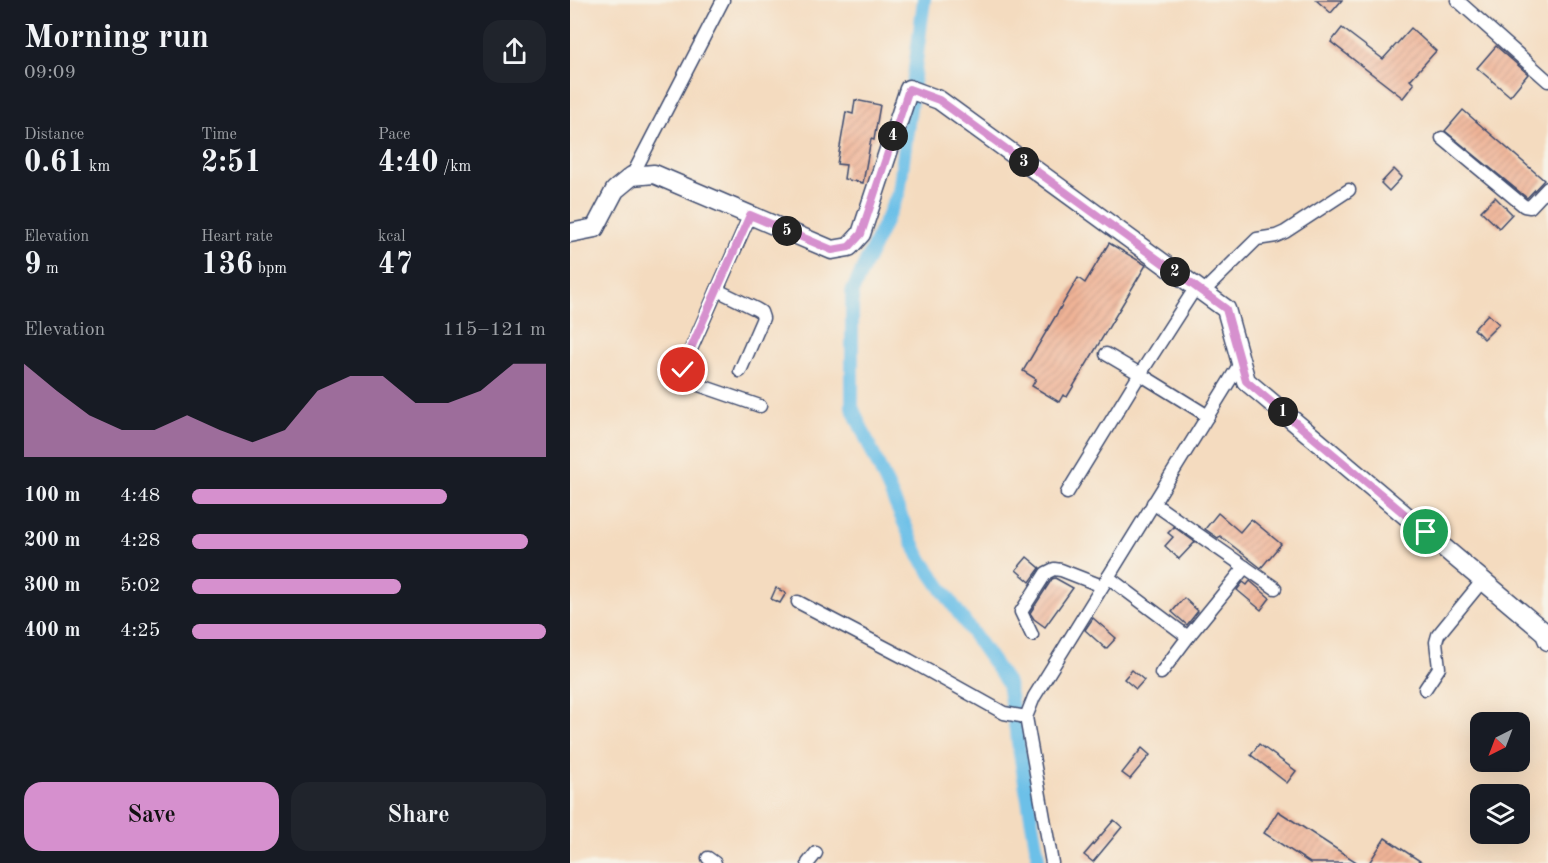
<!DOCTYPE html>
<html lang="en">
<head>
<meta charset="utf-8">
<style>
	:root { --surface:#171b24; --page:#20242c; --text:#f1f3f6; --muted:#9ea1a6; --accent:#d690ce }
	body { margin:0; font-family:"Old Standard TT",serif; background:var(--page); color:var(--text); height:100vh; display:flex; flex-direction:column; font-size:22px; white-space:nowrap }
	* { box-sizing:border-box; margin:0 }
	p { font-size:20px; color:var(--muted) }
	.icon { flex:none; width:33px; height:33px; fill:none; stroke:currentColor; stroke-width:2; stroke-linecap:round; stroke-linejoin:round }
	.map { position:relative; flex:1; overflow:hidden }
	.side { display:flex; flex-direction:column; background:var(--surface); width:570px }
	.side>* { flex:none }
	.needle { width:39px; rotate:222deg }
	.tools { position:absolute; left:900px; top:712px; display:grid; gap:12px }
	.tools a { display:grid; place-items:center; width:60px; height:60px; border-radius:12px; background:var(--surface); box-shadow:0 6px 24px #0002; font-size:30px }
	.pin { position:absolute; display:grid; place-items:center; width:51px; height:51px; color:#fff; margin:-26px; border:3px solid #fff; border-radius:50%; box-shadow:0 2px 6px #0007 }
	.km { position:absolute; width:30px; height:30px; margin:-15px; border-radius:50%; background:#222; color:#fff; font-size:16px; line-height:30px; text-align:center }
	.round { display:grid; place-items:center; flex:none; width:63px; height:63px; border-radius:18px; background:var(--page) }
	.summary { display:flex; align-items:center; justify-content:space-between; height:102px; padding:0 24px }
	h1 { font-size:33px; font-weight:600; line-height:45px }
	.stats { display:grid; grid-template-columns:repeat(3,1fr); gap:9px; height:102px; padding:6px 24px }
	.stats div { display:grid; align-content:center }
	.stats b { font-size:30px; font-weight:600 }
	.stats small { font-size:16px; font-weight:400 }
	.stats p { font-size:16px }
	.chart { height:168px; padding:12px 24px }
	.chart p { display:flex; justify-content:space-between }
	.chart svg { width:100%; height:108px; margin-top:6px; fill:var(--accent); opacity:.7 }
	.action { display:flex; gap:12px; margin-top:auto; padding:12px 24px }
	.action a { flex:1; height:69px; border-radius:18px; background:var(--accent); color:#111; font-size:24px; font-weight:600; line-height:69px; text-align:center }
	.action a+a { background:var(--page); color:var(--text) }
	ul { padding:0 24px; list-style:none; font-size:20px }
	li { display:grid; grid-template-columns:96px 72px 1fr; align-items:center; height:45px }
	li i { height:15px; border-radius:8px; background:var(--accent) }
	main { display:flex; flex:1; min-height:0 }
	.map>svg:first-child { display:block }
	.lines { fill:none; stroke-linecap:round; stroke-linejoin:round }
	.canal { stroke:#6cc0e8; stroke-width:14 }
	.building { fill:url(#building-hatch) }
	.street-casing { stroke:#3c496d; stroke-width:15 }
	.secondary-casing { stroke:#3c496d; stroke-width:21 }
	.street { stroke:#fff; stroke-width:12 }
	.secondary { stroke:#fff; stroke-width:18 }
	.route-casing { stroke:#fff; stroke-width:12 }
	.route { stroke:#d690ce; stroke-width:8 }
</style>
</head>
<body>
<main>
<section class="side">
<div class="summary"><div><h1>Morning run</h1><p>09:09</p></div><a class="round"><svg class="icon" aria-label="share" viewBox="0 0 24 24"><path d="M12 15V3M7 8l5-5 5 5M5 13v7h14v-7"/></svg></a></div>
<div class="stats">
<div><p>Distance</p><b>0.61<small> km</small></b></div>
<div><p>Time</p><b>2:51</b></div>
<div><p>Pace</p><b>4:40<small> /km</small></b></div>
</div>
<div class="stats">
<div><p>Elevation</p><b>9<small> m</small></b></div>
<div><p>Heart rate</p><b>136<small> bpm</small></b></div>
<div><p>kcal</p><b>47</b></div>
</div>
<div class="chart"><p><span>Elevation</span>115–121 m</p>
<svg viewBox="0 0 160 44" preserveAspectRatio="none"><path d="M0 44V6L10 17L20 27L30 33L40 33L50 27L60 33L70 38L80 33L90 17L100 11L110 11L120 22L130 22L140 17L150 6L160 6V44z"/></svg>
</div>
<ul>
<li><b>100 m</b>4:48<i style="width:72%"></i></li>
<li><b>200 m</b>4:28<i style="width:95%"></i></li>
<li><b>300 m</b>5:02<i style="width:59%"></i></li>
<li><b>400 m</b>4:25<i style="width:100%"></i></li>
</ul>
<div class="action"><a>Save</a><a>Share</a></div>
</section>
<div class="map">
<svg width="978" height="863" viewBox="0 0 978 863">
	<defs>
		<pattern id="building-hatch" width="6" height="6" patternUnits="userSpaceOnUse" patternTransform="scale(1.5)"><rect width="6" height="6" fill="#efb396"/><path d="M-1 1l2-2M0 6l6-6M5 7l2-2" fill="none" stroke="#cc9a84"/></pattern>
	</defs>
	<rect width="100%" height="100%" fill="#f7f3e8"/>
	<filter id="ink" filterUnits="userSpaceOnUse"><feTurbulence type="fractalNoise" baseFrequency=".0167" numOctaves="2"/><feDisplacementMap in="SourceGraphic" scale="12" xChannelSelector="R" yChannelSelector="G"/><feConvolveMatrix kernelMatrix="1 2 1 2 8 2 1 2 1" color-interpolation-filters="sRGB"/></filter>
	<filter id="wash" filterUnits="userSpaceOnUse"><feTurbulence type="fractalNoise" baseFrequency=".008" numOctaves="4" result="noise"/><feDisplacementMap in="SourceGraphic" scale="24" xChannelSelector="R" yChannelSelector="G"/><feGaussianBlur stdDeviation="1.35" result="paint"/><feColorMatrix in="noise" values="0 0 0 0 0 0 0 0 0 0 0 0 0 0 0 0 0 1.4 0 .05"/><feComposite in="paint" operator="in"/></filter>
	<g filter="url(#wash)">
		<rect width="100%" height="100%" fill="#f4dbbf"/>
		<g class="lines">
			<path class="canal" d="M354,0L329,192L282,292V407L349,556L438,684L469,863"/>
		</g>
		<g id="blocks">
			<g class="building">
				<path d="M746,0H772L761,13Z"/>
				<path d="M772,28L813,59L841,28L866,51L840,80L844,84L833,98L761,42Z"/>
				<path d="M926,46L958,74L940,96L907,68Z"/>
				<path d="M285,100L310,105L304,140L301,139L293,183L274,179L276,165L267,164L276,112L283,114Z"/>
				<path d="M893,110L974,180L957,198L875,131Z"/>
				<path d="M824,169L832,177L819,191L811,183Z"/>
				<path d="M925,197L942,214L929,228L911,211Z"/>
				<path d="M539,243L576,265L497,397L493,395L489,402L462,386L466,379L453,371L508,278L515,283Z"/>
				<path d="M918,314L929,324L914,339L904,329Z"/>
				<path d="M648,513L670,532L681,519L711,544L691,568L650,536L648,538L635,529Z"/>
				<path d="M604,527L625,542L609,559L595,546L603,537L598,533Z"/>
				<path d="M457,557L470,568L460,582L446,570Z"/>
				<path d="M485,578L503,588L475,627L464,619L460,613L482,579Z"/>
				<path d="M680,581L700,598L691,610L667,590L673,582L677,585Z"/>
				<path d="M206,588L216,593L210,603L201,599Z"/>
				<path d="M614,598L628,611L617,625L602,612Z"/>
				<path d="M523,618L546,638L536,649L515,630Z"/>
				<path d="M562,670L574,680L566,689L554,679Z"/>
				<path d="M689,744L726,771L717,783L681,755Z"/>
				<path d="M572,748L580,755L560,779L552,773Z"/>
				<path d="M708,811L788,863H740L694,833Z"/>
				<path d="M544,820L552,827L523,862L514,855Z"/>
				<path d="M815,838L853,863H799Z"/>
			</g>
		</g>
	</g>
	<g filter="url(#ink)">
		<use href="#blocks" fill-opacity="0" stroke="#3c496d" stroke-width="1.5"/>
		<g class="lines">
			<defs>
				<g id="street">
					<path d="M887,0L978,81"/>
					<path d="M872,138L954,206L960,207L978,188"/>
					<path d="M62,176L153,0"/>
					<path d="M180,215L114,365C113,373 116,377 123,383L190,406"/>
					<path d="M626,287L570,374L638,416"/>
					<path d="M147,290L186,309L191,312L193,318L170,371"/>
					<path d="M633,292L687,239L706,236L715,232L779,190"/>
					<path d="M497,493L570,374L536,354"/>
					<path d="M583,503L705,588"/>
					<path d="M538,577L618,637L675,567"/>
					<path d="M228,602L339,660L434,713L456,717"/>
					<path d="M462,635L451,612L476,573L484,569L491,570L532,586"/>
					<path d="M591,673L618,637"/>
					<path d="M855,689L869,668L866,642L868,635L913,580"/>
					<path d="M138,858L145,863"/>
					<path d="M238,863L246,853"/>
					<path d="M482,863L456,717L464,697L671,362"/>
				</g>
				<path id="secondary" d="M0,233L25,228L45,190L62,176L84,174L262,250L279,247L291,234L339,89L369,100L656,309L676,381L974,632L978,641"/>
			</defs>
			<use href="#street" class="street-casing"/>
			<use href="#secondary" class="secondary-casing"/>
			<use href="#street" class="street"/>
			<use href="#secondary" class="secondary"/>
		</g>
	</g>
	<g class="lines" filter="url(#ink)">
		<defs>
			<path id="route" d="M113,370L114,364L180,215L262,250L279,247L291,234L339,89L369,100L656,309L676,381L856,532"/>
		</defs>
		<use href="#route" class="route-casing"/>
		<use href="#route" class="route"/>
	</g>
</svg>
<div class="tools">
<a><svg class="needle" viewBox="-14 -14 28 28"><path d="M0-13l5 13h-10z" fill="#e53935"/><path d="M0 13l5-13h-10z" fill="#9ea1a6"/></svg></a>
<a><svg class="icon" aria-label="layers" viewBox="0 0 24 24"><path d="M12 4l9 5-9 5-9-5zM3 14l9 5 9-5"/></svg></a>
</div>
<div class="pin" style="left:856px;top:532px;background:#1e9e55"><svg class="icon" aria-label="arrive" viewBox="0 0 24 24"><path d="M6 21V4h12l-3 4 3 4H6"/></svg></div>
<div class="pin" style="left:113px;top:370px;background:#d93025"><svg class="icon" aria-label="check" viewBox="0 0 24 24"><path d="M5 12l5 5 9-10"/></svg></div>
<b class="km" style="left:713px;top:412px">1</b>
<b class="km" style="left:605px;top:272px">2</b>
<b class="km" style="left:454px;top:162px">3</b>
<b class="km" style="left:323px;top:136px">4</b>
<b class="km" style="left:217px;top:231px">5</b>
</div>
</main>
</body>
</html>
